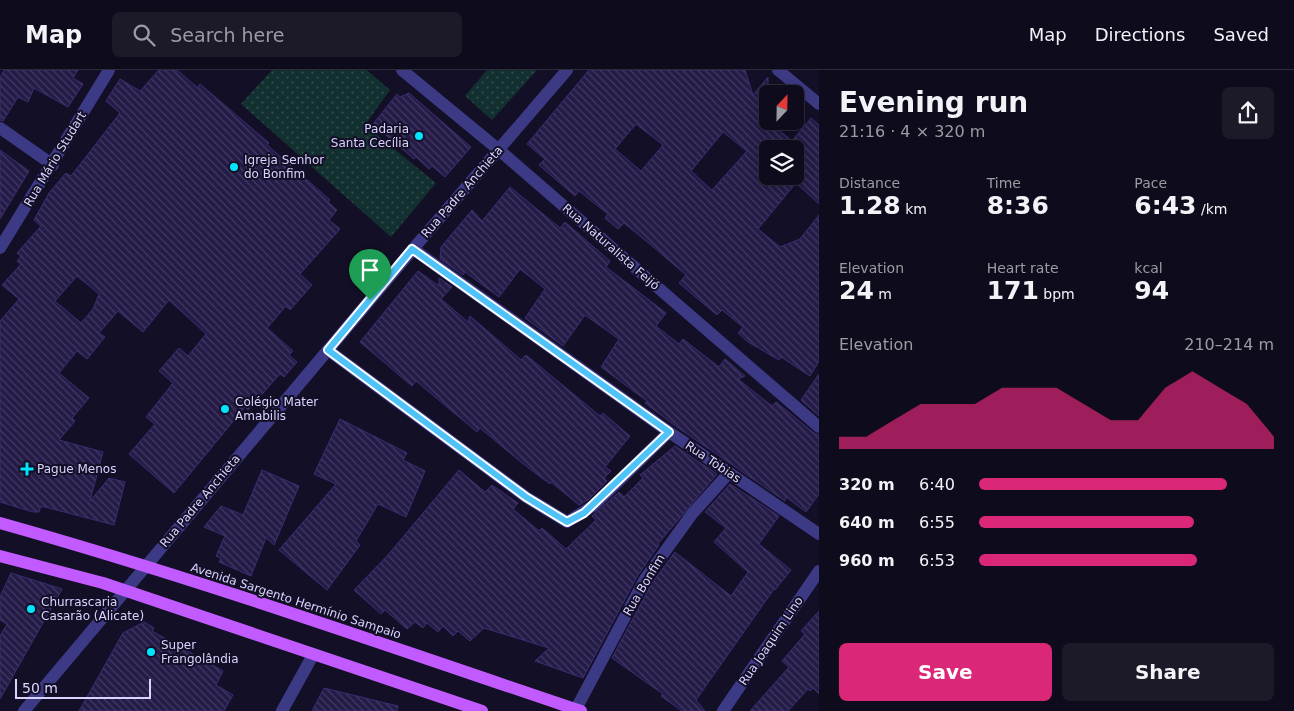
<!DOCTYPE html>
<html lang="en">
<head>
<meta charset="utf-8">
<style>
	:root { --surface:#0e0b1c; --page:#1c1929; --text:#f1f3f6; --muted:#9b9ba3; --line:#2e2b3b; --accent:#db2777 }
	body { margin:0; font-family:"DejaVu Sans",sans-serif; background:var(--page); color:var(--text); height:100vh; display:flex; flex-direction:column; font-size:19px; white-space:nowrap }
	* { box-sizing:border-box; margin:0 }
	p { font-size:16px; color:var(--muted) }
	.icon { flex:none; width:28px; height:28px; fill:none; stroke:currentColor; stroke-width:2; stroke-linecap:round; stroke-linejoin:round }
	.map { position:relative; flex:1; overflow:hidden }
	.drawer { display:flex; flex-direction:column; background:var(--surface); width:475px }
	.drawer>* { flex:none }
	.needle { width:32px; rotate:22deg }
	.controls { position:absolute; left:759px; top:15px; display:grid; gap:10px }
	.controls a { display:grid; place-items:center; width:45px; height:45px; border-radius:8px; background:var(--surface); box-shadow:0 2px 12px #0003,0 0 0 1px var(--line); font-size:25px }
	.scale { position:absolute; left:15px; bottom:12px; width:136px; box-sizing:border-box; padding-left:5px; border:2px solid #d9d4ff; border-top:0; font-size:14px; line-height:18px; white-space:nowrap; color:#d9d4ff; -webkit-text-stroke:4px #130f26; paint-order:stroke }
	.pin { position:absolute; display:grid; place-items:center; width:42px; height:42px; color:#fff; margin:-51px -21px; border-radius:50% 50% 50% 0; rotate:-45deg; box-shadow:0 0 5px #0007 }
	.pin .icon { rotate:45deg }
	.round { display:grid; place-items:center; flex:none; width:52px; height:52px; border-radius:8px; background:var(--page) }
	.headline { display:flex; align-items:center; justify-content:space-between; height:85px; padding:0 20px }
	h1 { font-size:28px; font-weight:600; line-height:38px }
	.metrics { display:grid; grid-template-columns:repeat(3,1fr); gap:8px; height:85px; padding:5px 20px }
	.metrics div { display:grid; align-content:center }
	.metrics b { font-size:25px; font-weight:600 }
	.metrics small { font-size:14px; font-weight:400 }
	.metrics p { font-size:14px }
	.chart { height:140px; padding:10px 20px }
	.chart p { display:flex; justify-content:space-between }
	.chart svg { width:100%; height:90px; margin-top:5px; fill:var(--accent); opacity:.7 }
	.primary-button { display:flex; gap:10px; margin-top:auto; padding:10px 20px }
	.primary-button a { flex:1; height:58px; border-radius:8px; background:var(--accent); color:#fff; font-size:20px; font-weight:600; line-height:58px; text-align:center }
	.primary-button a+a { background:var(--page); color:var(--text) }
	ul { padding:0 20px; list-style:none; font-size:16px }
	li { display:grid; grid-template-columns:80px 60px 1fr; align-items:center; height:38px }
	li i { height:12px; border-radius:6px; background:var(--accent) }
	header { display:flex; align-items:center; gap:30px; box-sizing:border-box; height:70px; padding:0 25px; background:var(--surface); border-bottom:1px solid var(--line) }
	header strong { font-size:24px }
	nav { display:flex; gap:28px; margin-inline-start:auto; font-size:18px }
	.search { width:350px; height:45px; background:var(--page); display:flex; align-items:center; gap:12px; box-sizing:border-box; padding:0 18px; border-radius:8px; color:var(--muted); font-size:19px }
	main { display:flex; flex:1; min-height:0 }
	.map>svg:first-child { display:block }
	.grass { fill:url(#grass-dots) }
	.building { fill:url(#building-back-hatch); stroke:#3b2d73; fill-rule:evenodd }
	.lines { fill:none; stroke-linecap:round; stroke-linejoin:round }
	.minor { stroke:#3d3a85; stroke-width:12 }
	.major { stroke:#c25bff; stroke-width:12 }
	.route-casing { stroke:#fff; stroke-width:10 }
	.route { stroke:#4fc3f7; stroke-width:6 }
	.poi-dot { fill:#00e5ff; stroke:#130f26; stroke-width:2 }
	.labels { text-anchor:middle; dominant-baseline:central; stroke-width:4; stroke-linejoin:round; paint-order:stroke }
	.poi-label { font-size:12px; fill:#d9d4ff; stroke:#130f26; text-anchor:start }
	.street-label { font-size:12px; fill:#d9d4ff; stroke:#130f26 }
</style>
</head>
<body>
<header>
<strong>Map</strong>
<div class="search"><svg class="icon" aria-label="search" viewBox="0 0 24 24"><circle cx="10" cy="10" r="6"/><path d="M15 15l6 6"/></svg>Search here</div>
<nav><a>Map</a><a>Directions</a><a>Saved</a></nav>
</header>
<main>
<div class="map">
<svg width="819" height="641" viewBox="0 0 819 641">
	<defs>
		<pattern id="grass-dots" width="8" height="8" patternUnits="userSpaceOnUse" patternTransform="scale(1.25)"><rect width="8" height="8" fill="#12302f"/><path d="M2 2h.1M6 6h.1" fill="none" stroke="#344d4e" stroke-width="1.8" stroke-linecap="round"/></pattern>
		<pattern id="building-back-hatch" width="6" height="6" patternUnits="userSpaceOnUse" patternTransform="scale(1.25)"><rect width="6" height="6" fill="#241b47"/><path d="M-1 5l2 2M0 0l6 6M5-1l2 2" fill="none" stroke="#433b63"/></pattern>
	</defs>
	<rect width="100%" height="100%" fill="#130f26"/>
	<g class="grass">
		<path d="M272,0H367L390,20L365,55L436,113L391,167L241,34Z"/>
		<path d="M487,0H537L492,50L465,26Z"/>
	</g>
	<g class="building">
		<path d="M4,0H78L73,8L83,14L68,37L34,18L28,32L18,27L3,51L0,50V8Z"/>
		<path d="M159,0H177L198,18L200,14L269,73L267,75L330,130L328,132L337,140L329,150L340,159L300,204L312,215L290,240L286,236L267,258L293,281L289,285L297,292L284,307L280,304L248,340L245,337L174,423L129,384L155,354L146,347L173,313L159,301L179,278L188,286L206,264L169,230L143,262L118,241L99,263L105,267L87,289L77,281L59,303L89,328L72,348L75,351L59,370L103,382L90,431L109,408L125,412L114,455L41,436L39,442H33L0,432V251L19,229L2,215L21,194L17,191L21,186L17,183L41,156L34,150L49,123L66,103L71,106L120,43L106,31L120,9L140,21ZM77,206L99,224L93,239L81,253L55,231Z"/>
		<path d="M589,0H745L753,25L768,7V51L792,71L811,48L819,55V134L796,113L758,159L780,177L800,169L819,145V291L810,306L781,287L779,290L748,272L738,263L743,257L722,240L717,245L679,213L686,205L651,175L624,153L618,159L605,148L608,144L579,121L575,126L539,95L545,89L527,74ZM636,54L663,75L641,101L615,79ZM723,62L747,81L712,120L691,101ZM768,79H795V106H768Z"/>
		<path d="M409,23L471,77L445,107L432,96L429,99L416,87L414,89L373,54L397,24L400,27Z"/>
		<path d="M0,80L29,101L0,149Z"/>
		<path d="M510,117L560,158L565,152L610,191L606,197L666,243L656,256L679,274L683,269L719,297L725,289L745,306L738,309L772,336L776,332L814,363L819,365V424L806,442L786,427L785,431L674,355L645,333L647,331L601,297L619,269L585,245L563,276L525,248L545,219L520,199L499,227L465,202L463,205L440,189L441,177L472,140L482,151Z"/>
		<path d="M418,201L439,216V208L452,217L441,229L468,252L470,246L521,290L526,285L600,346L603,343L630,366L605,397L611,401L604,408L607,411L588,430L579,435L551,412L550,414L522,393L480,358L477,362L416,311L412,316L360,272Z"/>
		<path d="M819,304V346L801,330Z"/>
		<path d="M340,349L407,383L403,390L425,401L406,447L378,434L356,471L360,475L327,520L279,480L336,414L314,404Z"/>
		<path d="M675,376L717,404L657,475H659L638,505L583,608L535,591L549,578L484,558L470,571L458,561L453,566L443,556L438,562L427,553L423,558L415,552L407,559L385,540L381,544L354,520L388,485L459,400L485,422L492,415L518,433L513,439L539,461L542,458L566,479L596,450L592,446L619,422L624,427L643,408L640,405Z"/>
		<path d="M262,400L299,416L274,475L266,468L251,506L219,492L221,488L216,486L225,466L204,457L221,436L243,445Z"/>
		<path d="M730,414L779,446L759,474L791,500L775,520L774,519L696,630L705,641H682L661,626L663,624L653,617L612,588L652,513L675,482L731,526L748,502L714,472L726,458L705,442Z"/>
		<path d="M11,503L62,519L0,629V566L7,554L0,550V527Z"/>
		<path d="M819,541V624L813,618L810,621L808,619L788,641H750L789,597L782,591L805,564L801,561Z"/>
		<path d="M144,552L154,558L152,561L223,601L216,615L233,625L224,641H79L123,563Z"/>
		<path d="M324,618L398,636L397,641H312Z"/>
	</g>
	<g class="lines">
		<g class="minor">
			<path d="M402,0L499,80L819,357"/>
			<path d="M778,0L819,34"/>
			<path d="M0,58L53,95"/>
			<path d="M0,178L109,0"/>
			<path d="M413,179L669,362L819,464"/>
			<path d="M328,280L526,427L567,452L593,436L669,362"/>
			<path d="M576,639L645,509L692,444L729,403"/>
			<path d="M24,641L413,179L567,0"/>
			<path d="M282,641L313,585"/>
			<path d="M723,641L819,501"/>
		</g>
		<g class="major">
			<path d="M0,453C196,508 388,576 581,641"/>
			<path d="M0,486L103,513L482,641"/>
		</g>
	</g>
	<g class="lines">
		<defs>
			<path id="route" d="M412,179L669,362L584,443L567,452L526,427L328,280Z"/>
		</defs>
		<use href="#route" class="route-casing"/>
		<use href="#route" class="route"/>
	</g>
	<g class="poi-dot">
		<circle cx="419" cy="66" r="5"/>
		<circle cx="234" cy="97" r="5"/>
		<circle cx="225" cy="339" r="5"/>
		<path d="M24.5 391.5h5v5h5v5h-5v5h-5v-5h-5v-5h5z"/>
		<circle cx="31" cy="539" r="5"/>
		<circle cx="151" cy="582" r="5"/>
	</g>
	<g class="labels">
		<g class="poi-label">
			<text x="409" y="59" text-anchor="end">Padaria<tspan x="409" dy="14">Santa Cecília</tspan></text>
			<text x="244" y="90">Igreja Senhor<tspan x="244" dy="14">do Bonfim</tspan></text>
			<text x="235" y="332">Colégio Mater<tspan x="235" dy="14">Amabilis</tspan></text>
			<text x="37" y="399">Pague Menos</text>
			<text x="41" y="532">Churrascaria<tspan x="41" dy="14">Casarão (Alicate)</tspan></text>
			<text x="161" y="575">Super<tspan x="161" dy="14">Frangolândia</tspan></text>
		</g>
		<g class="street-label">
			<text transform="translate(55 89) rotate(-59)">Rua Mário Studart</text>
			<text transform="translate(462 122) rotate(-49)">Rua Padre Anchieta</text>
			<text transform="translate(611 177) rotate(41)">Rua Naturalista Feijó</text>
			<text transform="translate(713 392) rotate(34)">Rua Tobias</text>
			<text transform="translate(200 431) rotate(-50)">Rua Padre Anchieta</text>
			<text transform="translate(644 515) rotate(-59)">Rua Bonfim</text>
			<text transform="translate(296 531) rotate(18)">Avenida Sargento Hermínio Sampaio</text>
			<text transform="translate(771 571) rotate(-56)">Rua Joaquim Lino</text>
		</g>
	</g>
</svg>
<div class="controls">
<a><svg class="needle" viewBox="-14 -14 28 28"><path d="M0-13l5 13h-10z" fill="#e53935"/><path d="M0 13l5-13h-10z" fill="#9b9ba3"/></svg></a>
<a><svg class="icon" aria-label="layers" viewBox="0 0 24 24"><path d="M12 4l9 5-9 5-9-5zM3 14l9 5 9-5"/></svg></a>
</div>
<div class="scale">50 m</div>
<div class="pin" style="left:370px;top:230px;background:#1e9e55"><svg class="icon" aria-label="arrive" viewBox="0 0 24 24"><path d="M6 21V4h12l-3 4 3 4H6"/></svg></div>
</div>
<section class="drawer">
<div class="headline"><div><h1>Evening run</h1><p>21:16 · 4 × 320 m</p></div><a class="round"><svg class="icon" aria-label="share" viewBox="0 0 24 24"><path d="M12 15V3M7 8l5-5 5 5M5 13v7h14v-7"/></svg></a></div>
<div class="metrics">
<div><p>Distance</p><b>1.28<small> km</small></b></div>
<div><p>Time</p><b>8:36</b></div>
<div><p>Pace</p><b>6:43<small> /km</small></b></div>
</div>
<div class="metrics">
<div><p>Elevation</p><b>24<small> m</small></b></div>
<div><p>Heart rate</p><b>171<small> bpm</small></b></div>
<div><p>kcal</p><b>94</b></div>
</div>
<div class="chart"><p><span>Elevation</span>210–214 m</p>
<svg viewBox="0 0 160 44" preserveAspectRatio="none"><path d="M0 44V38L10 38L20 30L30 22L40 22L50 22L60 14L70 14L80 14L90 22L100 30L110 30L120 14L130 6L140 14L150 22L160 38V44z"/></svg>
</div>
<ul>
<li><b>320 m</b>6:40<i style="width:84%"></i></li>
<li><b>640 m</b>6:55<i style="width:73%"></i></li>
<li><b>960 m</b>6:53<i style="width:74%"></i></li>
</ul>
<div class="primary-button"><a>Save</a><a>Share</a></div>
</section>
</main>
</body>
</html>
